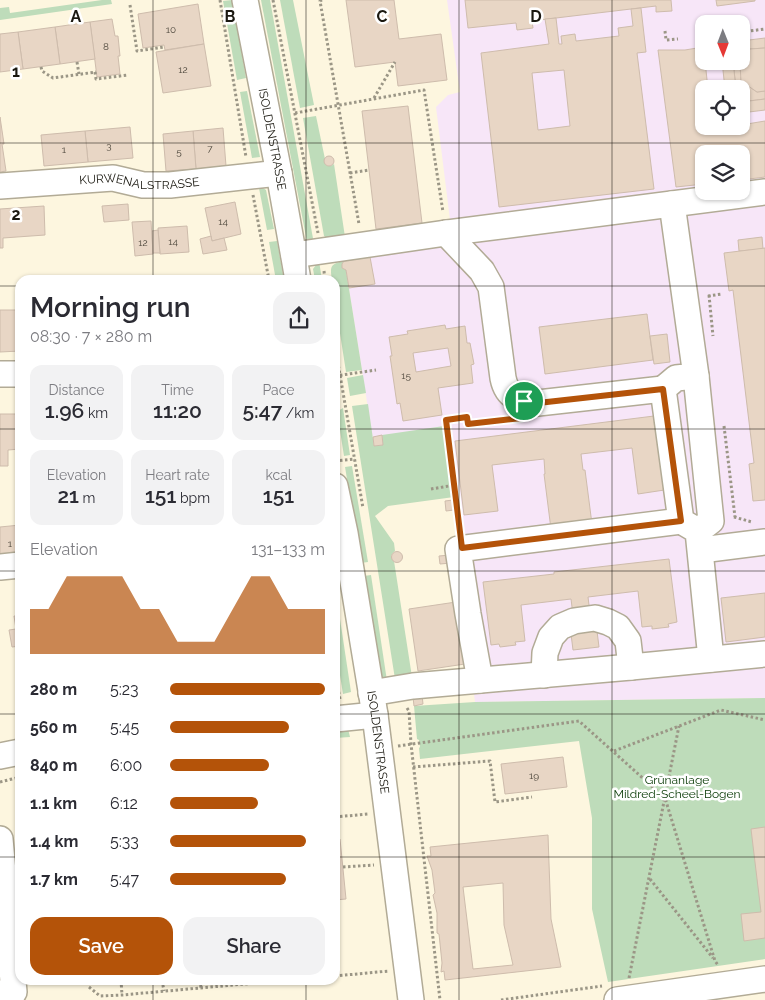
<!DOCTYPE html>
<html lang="en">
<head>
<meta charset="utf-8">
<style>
	:root { --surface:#fff; --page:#f2f2f3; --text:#2b2b33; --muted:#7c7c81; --accent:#b45309 }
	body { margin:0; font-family:Raleway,sans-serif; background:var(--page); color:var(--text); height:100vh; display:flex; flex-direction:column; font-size:19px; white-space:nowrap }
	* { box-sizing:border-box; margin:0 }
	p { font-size:16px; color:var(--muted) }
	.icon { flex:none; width:28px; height:28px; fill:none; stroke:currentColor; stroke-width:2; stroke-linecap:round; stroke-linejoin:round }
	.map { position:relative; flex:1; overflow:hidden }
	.sheet { position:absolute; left:15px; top:275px; width:325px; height:710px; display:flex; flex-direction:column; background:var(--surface); border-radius:15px; box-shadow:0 1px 4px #0004 }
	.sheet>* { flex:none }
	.needle { width:32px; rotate:179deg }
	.buttons { position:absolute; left:695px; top:15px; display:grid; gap:10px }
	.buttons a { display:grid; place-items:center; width:55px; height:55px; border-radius:10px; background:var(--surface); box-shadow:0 1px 4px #0004; font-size:25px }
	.pin { position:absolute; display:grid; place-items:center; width:42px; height:42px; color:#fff; margin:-21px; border:2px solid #fff; border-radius:50%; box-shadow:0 1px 5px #0007 }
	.round { display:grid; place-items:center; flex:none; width:52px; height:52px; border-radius:15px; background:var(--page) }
	.overview { display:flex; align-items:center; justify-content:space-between; height:85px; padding:0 15px }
	h1 { font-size:28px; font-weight:600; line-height:38px }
	.metrics { display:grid; grid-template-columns:repeat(3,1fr); gap:8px; height:85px; padding:5px 15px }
	.metrics div { display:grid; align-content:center; border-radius:12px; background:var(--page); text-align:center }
	.metrics b { font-size:21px; font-weight:600 }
	.metrics small { font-size:14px; font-weight:400 }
	.metrics p { font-size:14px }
	.chart { height:140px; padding:10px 15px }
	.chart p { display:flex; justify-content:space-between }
	.chart svg { width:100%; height:90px; margin-top:5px; fill:var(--accent); opacity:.7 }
	.primary-button { display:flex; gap:10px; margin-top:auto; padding:10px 15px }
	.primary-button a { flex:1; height:58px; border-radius:15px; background:var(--accent); color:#fff; font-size:20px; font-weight:600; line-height:58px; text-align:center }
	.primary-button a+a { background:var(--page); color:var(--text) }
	ul { padding:0 15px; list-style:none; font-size:16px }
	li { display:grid; grid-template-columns:80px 60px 1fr; align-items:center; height:38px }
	li i { height:12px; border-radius:6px; background:var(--accent) }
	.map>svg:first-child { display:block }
	.medical { fill:#f7e6f8; fill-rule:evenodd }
	.green { fill:#bedcba }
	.building { fill:#e8d6c5; stroke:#cebcac; fill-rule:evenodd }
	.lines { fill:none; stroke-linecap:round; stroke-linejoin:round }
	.minor-casing { stroke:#b2ab96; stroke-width:28 }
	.path { stroke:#9b9686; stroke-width:3; stroke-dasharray:2.5 2.5; stroke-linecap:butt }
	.minor { stroke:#fff; stroke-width:25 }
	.route-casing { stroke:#fff; stroke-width:10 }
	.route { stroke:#b45309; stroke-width:6 }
	.grid { fill:none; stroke:#1a1810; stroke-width:1; stroke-opacity:0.55 }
	.labels { text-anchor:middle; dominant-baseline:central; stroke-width:5; stroke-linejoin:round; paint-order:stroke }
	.number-label { font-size:10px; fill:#4e483d }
	.street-label { font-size:12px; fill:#1a1810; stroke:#fff }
	.park-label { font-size:12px; fill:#053702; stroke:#fff }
	.grid-label { font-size:16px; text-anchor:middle; font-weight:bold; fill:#1a1810; stroke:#fff; stroke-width:5; stroke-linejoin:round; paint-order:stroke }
</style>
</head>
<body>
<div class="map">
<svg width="765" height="1000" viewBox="0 0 765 1000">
	<rect width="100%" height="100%" fill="#fdf6df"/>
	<path class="medical" d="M447,0H765V698L475,702L460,585L459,538L454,498L378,445L374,446L346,270L342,268V264L344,261L453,244L436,107L448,95L460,92ZM704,24H741V61H704ZM704,89H741V126H704ZM704,154H741V191H704Z"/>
	<g class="green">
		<path d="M102,0H111L112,4L0,20V8L9,7L10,13Z"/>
		<path d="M232,0L246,78L237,80L223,1Z"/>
		<path d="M261,0H270L314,244L307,242Z"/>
		<path d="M280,0H293L314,105L300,108Z"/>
		<path d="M247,91L260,157L252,158L240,92Z"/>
		<path d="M316,116L325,159V163L327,166H331L334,164L345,237L327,238L324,236L303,118Z"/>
		<path d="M259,188H263L266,190L274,229L267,230Z"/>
		<path d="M277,241L284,280H276L269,242Z"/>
		<path d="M319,261L322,280H315L313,269Z"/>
		<path d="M344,261L342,264V268L346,270L362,370L346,372L335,301V280H332C330,266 330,264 344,261Z"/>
		<path d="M363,375L366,393L350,396L347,378Z"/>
		<path d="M368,404L374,446L383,445L382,435L444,426L454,497L388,506L375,516L394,543L395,551L393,553L391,556L394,561L412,677L395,679L352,406Z"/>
		<path d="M343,408L350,455L344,456L339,424L336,412Z"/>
		<path d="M352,466L368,562L361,563L345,467Z"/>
		<path d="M371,575L387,681L380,682L364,576Z"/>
		<path d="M340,619L351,692L343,694L335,644V620Z"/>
		<path d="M765,698V959L608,982L592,909V818L579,741L420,759L419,748L420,747L419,740L417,739L414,706L475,702Z"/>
		<path d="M335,728L348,729L350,737L335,738Z"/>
	</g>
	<g class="building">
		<path d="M346,0H394L399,39L441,34L447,80L398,86L395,62L355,67Z"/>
		<path d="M465,0H671L672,11L656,12V6L556,18L532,21L533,28L517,30L516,23L468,28Z"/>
		<path d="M716,0H755V1L717,6Z"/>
		<path d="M198,4L204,44L165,50L164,45L143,48L138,14Z"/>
		<path d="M641,8L646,52L637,53L654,189L499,207L481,53L549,44L545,19L556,18L559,44H562L561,36L575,34L576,41L619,36L618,28L633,26L631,9ZM564,70L570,126L538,130L532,73Z"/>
		<path d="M112,19L115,36H118L120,56H118L120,74L97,77L90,22Z"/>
		<path d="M90,22L95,59L60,64L55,27Z"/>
		<path d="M55,27L60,64L23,69L18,32Z"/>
		<path d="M18,32L23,69L0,72V34Z"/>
		<path d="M765,38V48L750,49L740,64L741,81L757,92L765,91V99L741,102V89H736L733,61H741V41Z"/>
		<path d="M204,44L211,86L163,93L156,52Z"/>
		<path d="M703,47L704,61H705L708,89H704V126H713V129L730,126H741V125L765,121V177L741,180V154H704V184L676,187L658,50H685Z"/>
		<path d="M765,48V91L757,92L741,81L740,64L750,49Z"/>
		<path d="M722,61H733L736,89H725Z"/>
		<path d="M765,99V110L741,113V102Z"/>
		<path d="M408,106L422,223L376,229L362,111Z"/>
		<path d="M0,117L4,144H2L6,171L0,172Z"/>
		<path d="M130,127L133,158L88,162L85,131Z"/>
		<path d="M223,128L226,166L196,169L193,131Z"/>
		<path d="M85,131L88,162L44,166L41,135Z"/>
		<path d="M193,131L196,169L166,171L163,134Z"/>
		<circle cx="329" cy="161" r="5"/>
		<path d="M235,202L241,234L212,241L205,208Z"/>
		<path d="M128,204L129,220L104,222L102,206Z"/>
		<path d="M44,206L45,235L3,238V248H0V209Z"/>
		<path d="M151,221L153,254L135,256L132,222Z"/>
		<path d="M187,226L189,252L160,254L158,228Z"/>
		<path d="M158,230L160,253H153L152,231Z"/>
		<path d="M211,236L212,241L224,238L227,250L203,254L200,239Z"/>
		<path d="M762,237L763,249L739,251L738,240Z"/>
		<path d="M765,248V500L753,501L749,464L754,463L733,290L729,291L724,253Z"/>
		<path d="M370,257L375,284L349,288L346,270L342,268V264L344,261Z"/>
		<path d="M0,310H20V351L0,352Z"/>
		<path d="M647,314L653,360L545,374L539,327Z"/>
		<path d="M445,325L446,329L465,326L467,343H470L474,364L471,365L473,383L438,388L442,415L403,421L400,403L397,404L390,356H392L389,337L408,334L407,331ZM448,348L451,366L416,372L413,353Z"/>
		<path d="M667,334L670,362L654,364L650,336Z"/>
		<path d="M0,414H20V449L8,450V466H0Z"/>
		<path d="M662,415L671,489L638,494L632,448L581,454L583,470H585L592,524L551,529L544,474H545L544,459L492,465L498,511L464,515L455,441Z"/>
		<path d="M382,435L383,445L374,446L373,437Z"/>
		<path d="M453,500L454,510L446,511L445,501Z"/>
		<path d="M20,525V558L0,560V527Z"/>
		<circle cx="397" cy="557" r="5.5"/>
		<path d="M450,555L451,563L440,564L439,556Z"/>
		<path d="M669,559L677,622L668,624L669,627L652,629V626L642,627L638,591L588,597L590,613L573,615L571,599L521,605L525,641L515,642L516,645L500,647L499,644L491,645L483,582L554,574V572Z"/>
		<path d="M765,593V637L726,642L721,598Z"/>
		<path d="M456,602L465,664L418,671L409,609Z"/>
		<path d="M14,616H20V646L12,647L9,630L16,629Z"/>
		<path d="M596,623L599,647L573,650L570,626Z"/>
		<path d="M17,686H20V710Z"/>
		<path d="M422,695L423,704L414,706L413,697Z"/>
		<path d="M563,757L567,787L505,794L501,764Z"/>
		<path d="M765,827V938L744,941L741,914L761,912L751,829Z"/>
		<path d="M548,835L551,919L561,967L445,980L444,971L441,972L442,963L439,934L437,933V913L433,895L435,893L432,870L427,856H431L430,847ZM503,883L504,925L513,965L473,969L463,887Z"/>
		<path d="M340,839L346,899L335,900V840Z"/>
	</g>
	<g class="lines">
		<defs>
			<g id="minor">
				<path id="s1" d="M245,0L279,173L298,280"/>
				<path id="s2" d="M0,186L113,178L143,185H170L279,173"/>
				<path d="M672,204L696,376L676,378L663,389L681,521L698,531L711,659"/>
				<path d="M446,233L482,271L491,287L503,378C507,398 519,400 538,403L663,389"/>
				<path d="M294,255L446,233L765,192"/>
				<path d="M0,374H20"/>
				<path d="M696,376L711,521L698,531"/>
				<path id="s3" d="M335,486L345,533L375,715L411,1000"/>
				<path d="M701,550L765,542"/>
				<path d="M0,567L20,565"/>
				<path d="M544,675L545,653L551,637L560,627L574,621L595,618L608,622L618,627L628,641L631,667"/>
				<path d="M480,680L468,614L458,549L681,521"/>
				<path d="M371,693L413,686L631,667L765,654"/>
				<path d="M335,719L375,715"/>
				<path d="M0,756L20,752"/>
				<path d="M0,839L14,992L0,993"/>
				<path d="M617,1000L765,979"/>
			</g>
		</defs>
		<use href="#minor" class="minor-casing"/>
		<g class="path">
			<path d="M220,0L246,157"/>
			<path d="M273,0L318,233"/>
			<path d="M322,0L320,1L359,224"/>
			<path d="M130,5L137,51L164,47"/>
			<path d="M665,31L666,40L678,39"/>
			<path d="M741,32L765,29"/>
			<path d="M77,62L79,74"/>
			<path d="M41,67L42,71L53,78L96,72"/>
			<path d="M95,72L96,79L128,75"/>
			<path d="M374,98L395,62"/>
			<path d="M295,113L424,90L443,212"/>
			<path d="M350,173L369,170"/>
			<path d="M253,195L269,280"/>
			<path d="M324,271L325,280"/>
			<path d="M709,295L713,336"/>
			<path d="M708,296L722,294"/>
			<path d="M335,346L363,508"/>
			<path d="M335,376L376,370"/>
			<path d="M724,426L735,517"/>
			<path d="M335,461L355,459"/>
			<path d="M431,489L455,485"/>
			<path d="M734,517L752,522"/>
			<path d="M460,529L446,420L467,417L468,425L513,419"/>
			<path d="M335,672L340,699"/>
			<path d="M407,708L409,711L411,744L440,1000"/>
			<path d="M398,746L579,721L665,798L715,961L718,965"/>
			<path d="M614,751L721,710L765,720"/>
			<path d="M413,767L490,761L495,802L532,797"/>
			<path d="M0,782L20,777"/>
			<path d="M335,817L368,814"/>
			<path d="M343,867L374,865"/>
			<path d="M650,879L713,958"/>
			<path d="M335,976L389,971"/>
			<path d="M629,978L679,726"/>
			<path d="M121,980L122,995"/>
			<path d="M162,980L164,991"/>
			<path d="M200,980L201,988"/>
			<path d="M89,987L100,996L122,995L289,980"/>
			<path d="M501,1000L602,986"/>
		</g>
		<use href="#minor" class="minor"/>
	</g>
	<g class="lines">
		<defs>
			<path id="route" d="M663,389L681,521L462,548L446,420L467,417L468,424L521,418L524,401L538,403Z"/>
		</defs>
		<use href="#route" class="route-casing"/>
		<use href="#route" class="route"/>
	</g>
	<path class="grid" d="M153,0V280M306,0V280M459,0V1000M612,0V1000M0,143H765M0,286H20M335,286H765M0,429H20M335,429H765M0,571H20M335,571H765M0,714H20M335,714H765M0,857H20M335,857H765M153,980V1000M306,980V1000"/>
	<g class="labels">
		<g class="number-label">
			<text x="171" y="29">10</text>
			<text x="106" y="46">8</text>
			<text x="183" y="69">12</text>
			<text x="109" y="145">3</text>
			<text x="210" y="148">7</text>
			<text x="64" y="149">1</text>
			<text x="179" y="151">5</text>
			<text x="223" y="221">14</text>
			<text x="173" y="241">14</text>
			<text x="143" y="242">12</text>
			<text x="406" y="375">15</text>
			<text x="10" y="543">1</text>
			<text x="534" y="775">19</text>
		</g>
		<g class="street-label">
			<text stroke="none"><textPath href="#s1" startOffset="142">ISOLDENSTRASSE</textPath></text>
			<text stroke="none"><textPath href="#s2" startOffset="140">KURWENALSTRASSE</textPath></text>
			<text stroke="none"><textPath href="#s3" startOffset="260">ISOLDENSTRASSE</textPath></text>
		</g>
		<g class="park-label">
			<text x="677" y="780">Grünanlage<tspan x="677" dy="14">Mildred-Scheel-Bogen</tspan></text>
		</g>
	</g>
	<g class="grid-label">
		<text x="76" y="22">A</text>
		<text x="230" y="22">B</text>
		<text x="382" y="22">C</text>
		<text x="536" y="22">D</text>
		<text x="16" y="77">1</text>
		<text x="16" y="220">2</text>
	</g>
</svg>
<div class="buttons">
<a><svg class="needle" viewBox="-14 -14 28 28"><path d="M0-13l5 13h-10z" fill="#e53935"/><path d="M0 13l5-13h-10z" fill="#7c7c81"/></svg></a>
<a><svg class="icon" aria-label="locate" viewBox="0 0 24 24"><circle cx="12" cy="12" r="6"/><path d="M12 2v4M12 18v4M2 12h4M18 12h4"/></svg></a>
<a><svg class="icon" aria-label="layers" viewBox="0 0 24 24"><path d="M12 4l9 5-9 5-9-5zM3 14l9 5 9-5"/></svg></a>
</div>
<div class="pin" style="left:524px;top:401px;background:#1e9e55"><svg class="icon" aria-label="arrive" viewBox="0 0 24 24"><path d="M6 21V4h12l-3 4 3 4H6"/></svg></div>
<section class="sheet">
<div class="overview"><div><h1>Morning run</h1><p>08:30 · 7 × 280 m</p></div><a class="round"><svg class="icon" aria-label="share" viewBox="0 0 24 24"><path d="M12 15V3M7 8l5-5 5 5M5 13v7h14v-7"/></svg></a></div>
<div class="metrics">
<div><p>Distance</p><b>1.96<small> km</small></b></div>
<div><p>Time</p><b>11:20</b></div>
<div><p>Pace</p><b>5:47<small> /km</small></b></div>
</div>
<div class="metrics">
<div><p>Elevation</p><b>21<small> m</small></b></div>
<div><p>Heart rate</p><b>151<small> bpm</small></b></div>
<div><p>kcal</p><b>151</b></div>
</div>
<div class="chart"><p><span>Elevation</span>131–133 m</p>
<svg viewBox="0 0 160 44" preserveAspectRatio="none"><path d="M0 44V22L10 22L20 6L30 6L40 6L50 6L60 22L70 22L80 38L90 38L100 38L110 22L120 6L130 6L140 22L150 22L160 22V44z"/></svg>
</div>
<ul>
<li><b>280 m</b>5:23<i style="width:100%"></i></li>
<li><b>560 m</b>5:45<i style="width:77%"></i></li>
<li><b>840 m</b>6:00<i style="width:64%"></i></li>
<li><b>1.1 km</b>6:12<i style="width:57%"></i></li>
<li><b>1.4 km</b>5:33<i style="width:88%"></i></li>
<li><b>1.7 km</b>5:47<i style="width:75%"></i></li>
</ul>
<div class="primary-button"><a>Save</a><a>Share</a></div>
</section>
</div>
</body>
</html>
